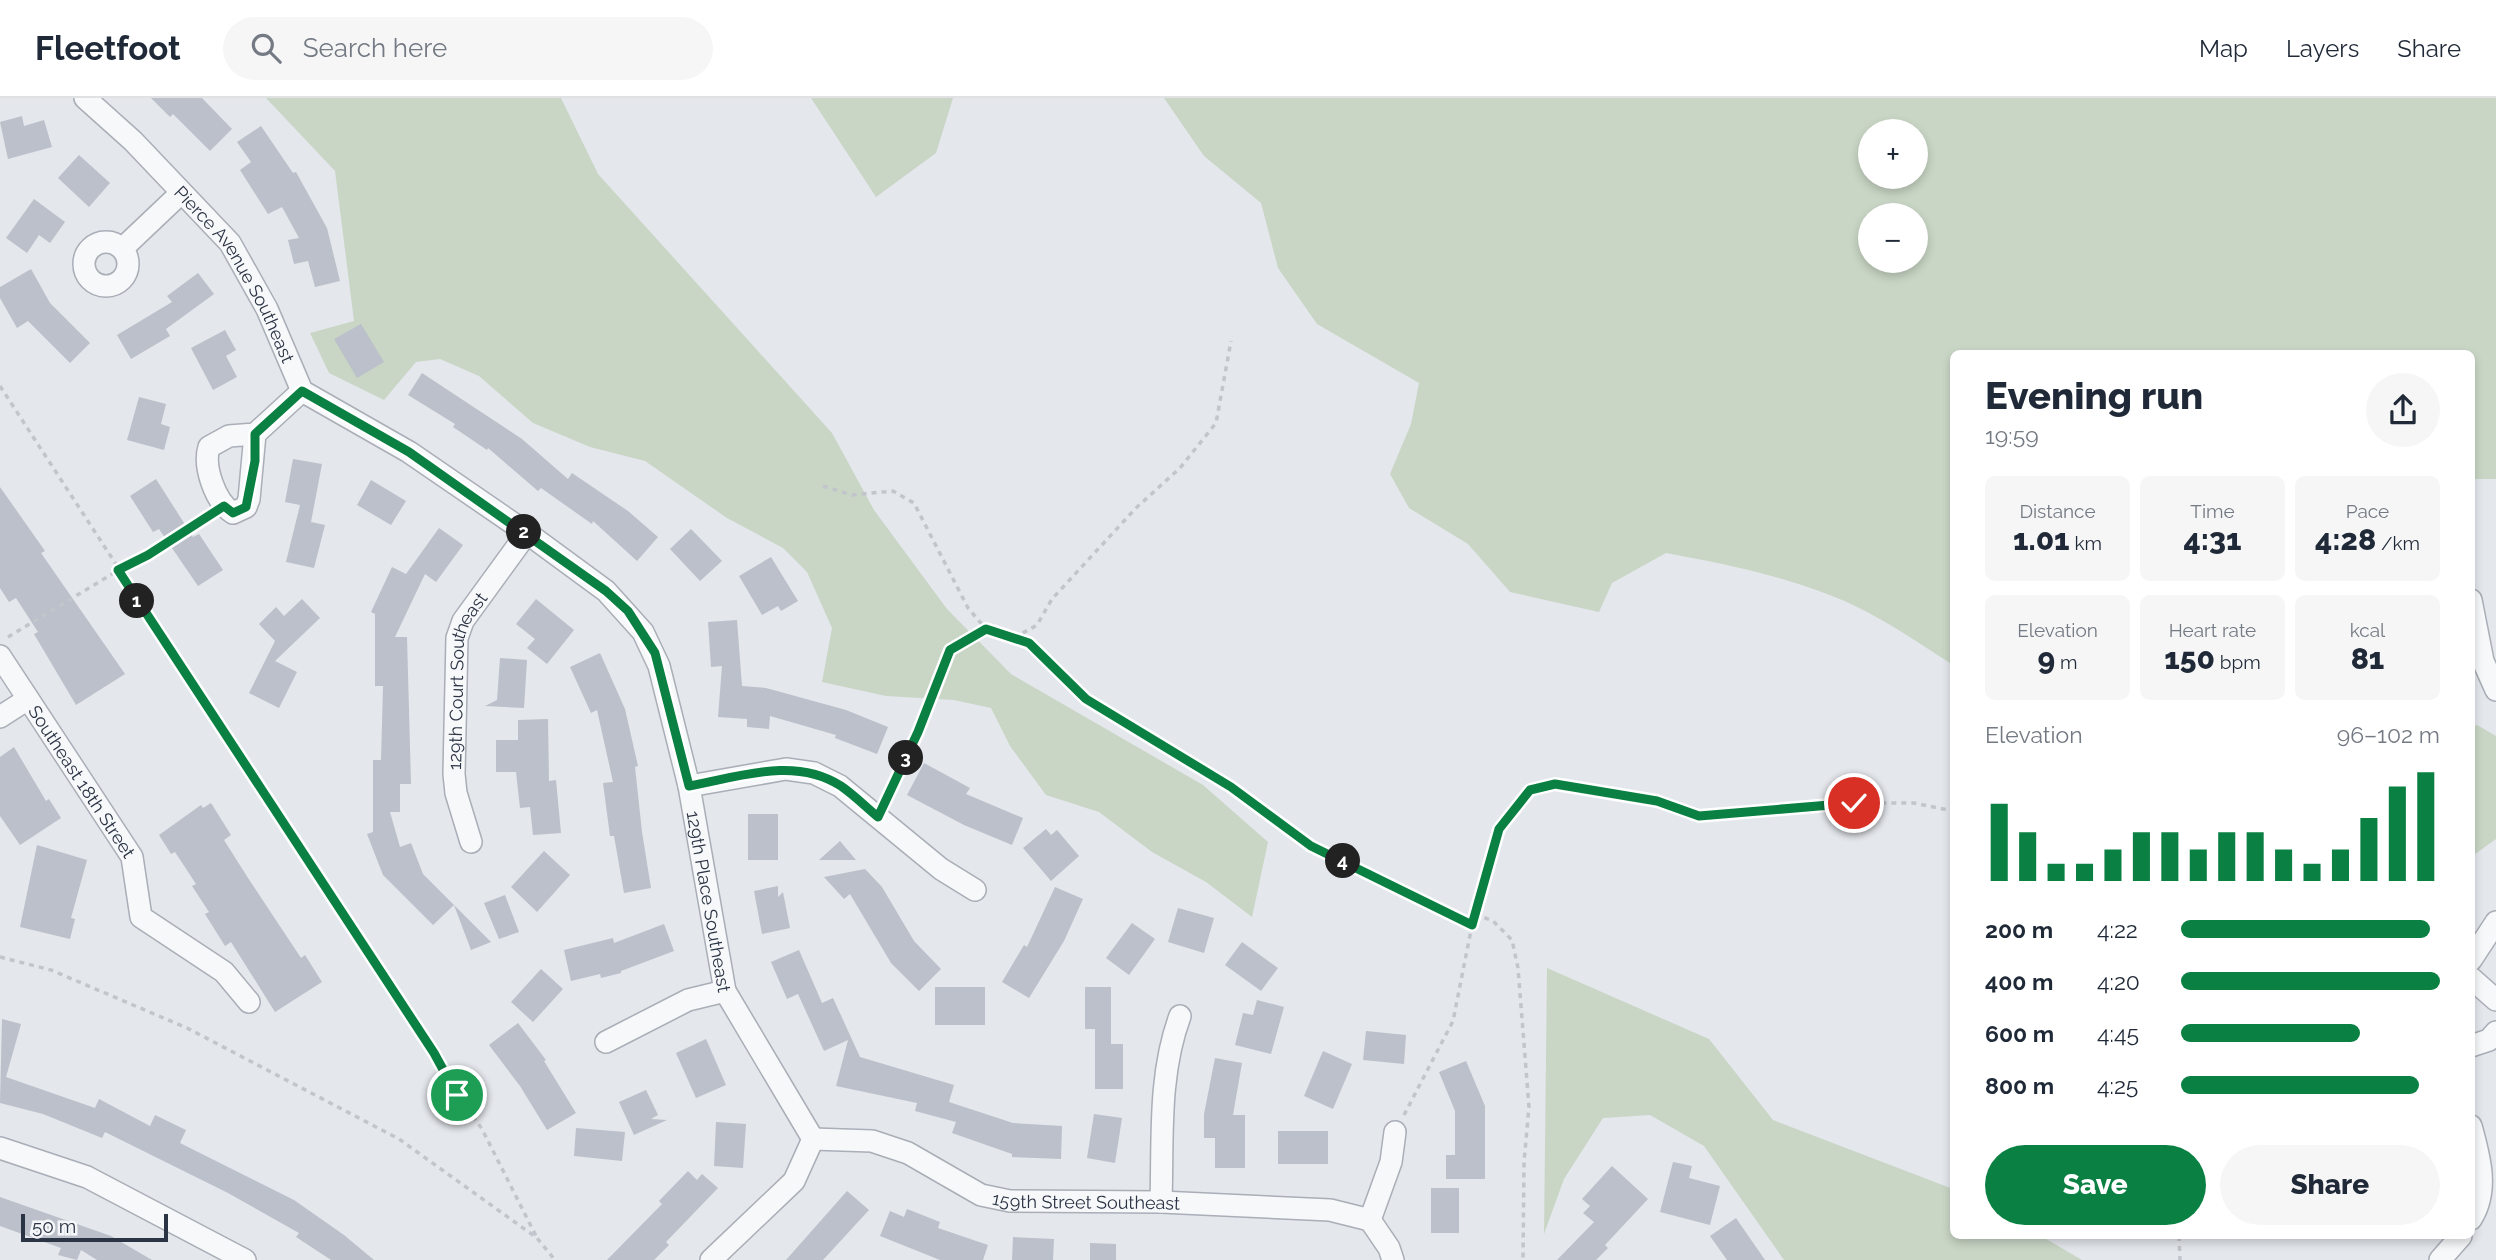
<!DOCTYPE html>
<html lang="en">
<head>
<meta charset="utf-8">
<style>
	:root { --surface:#fff; --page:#f6f6f7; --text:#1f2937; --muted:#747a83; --line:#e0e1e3; --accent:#0b8043 }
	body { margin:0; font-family:Raleway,sans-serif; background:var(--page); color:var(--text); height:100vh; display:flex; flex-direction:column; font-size:26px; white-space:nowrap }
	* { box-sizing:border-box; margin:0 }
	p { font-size:23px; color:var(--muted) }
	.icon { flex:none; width:38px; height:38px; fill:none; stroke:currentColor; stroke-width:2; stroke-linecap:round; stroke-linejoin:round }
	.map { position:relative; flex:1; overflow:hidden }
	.details { position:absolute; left:1950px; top:252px; width:525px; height:889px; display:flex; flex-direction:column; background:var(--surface); border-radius:10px; box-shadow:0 4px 10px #0003 }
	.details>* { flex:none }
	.buttons { position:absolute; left:1858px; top:21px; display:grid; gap:14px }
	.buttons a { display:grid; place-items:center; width:70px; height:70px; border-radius:50%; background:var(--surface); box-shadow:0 4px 10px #0003; font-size:35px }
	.scale { position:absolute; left:21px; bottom:18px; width:147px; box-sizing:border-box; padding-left:7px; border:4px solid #2b3445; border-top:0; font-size:19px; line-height:24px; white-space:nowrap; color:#2b3445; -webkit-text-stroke:5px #f4f6f9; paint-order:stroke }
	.pin { position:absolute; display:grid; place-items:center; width:60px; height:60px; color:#fff; margin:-30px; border:4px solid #fff; border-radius:50%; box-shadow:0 2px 7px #0007 }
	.km { position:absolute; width:35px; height:35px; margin:-18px; border-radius:50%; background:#222; color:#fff; font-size:19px; line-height:35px; text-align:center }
	.round { display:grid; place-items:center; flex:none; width:74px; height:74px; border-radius:37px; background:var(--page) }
	.headline { display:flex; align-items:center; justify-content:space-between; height:119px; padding:0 35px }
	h1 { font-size:38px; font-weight:800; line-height:52px }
	.figures { display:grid; grid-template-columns:repeat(3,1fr); gap:10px; height:119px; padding:7px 35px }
	.figures div { display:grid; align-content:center; border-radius:10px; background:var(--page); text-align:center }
	.figures b { font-size:30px; font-weight:800 }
	.figures small { font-size:19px; font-weight:400 }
	.figures p { font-size:19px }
	.chart { height:196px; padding:14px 35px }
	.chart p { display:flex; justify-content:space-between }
	.chart svg { width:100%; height:126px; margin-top:7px; stroke:var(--accent); stroke-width:6 }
	.action { display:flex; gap:14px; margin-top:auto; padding:14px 35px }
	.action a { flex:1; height:80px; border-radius:42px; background:var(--accent); color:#fff; font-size:28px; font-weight:800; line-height:80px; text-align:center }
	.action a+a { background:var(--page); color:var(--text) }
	ul { padding:0 35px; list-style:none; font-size:23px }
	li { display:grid; grid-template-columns:112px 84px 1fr; align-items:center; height:52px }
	li i { height:18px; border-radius:9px; background:var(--accent) }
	header { display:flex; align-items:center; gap:42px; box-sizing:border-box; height:98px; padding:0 35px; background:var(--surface); border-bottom:2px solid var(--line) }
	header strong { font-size:33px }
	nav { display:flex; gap:38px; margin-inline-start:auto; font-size:24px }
	.search { width:490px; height:63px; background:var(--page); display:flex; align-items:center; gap:18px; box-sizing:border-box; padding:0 24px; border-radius:38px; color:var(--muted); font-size:26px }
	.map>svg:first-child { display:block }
	.green { fill:#c9d6c5; fill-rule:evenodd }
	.building { fill:#bbc0ca }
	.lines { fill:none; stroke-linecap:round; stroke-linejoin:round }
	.minor-casing { stroke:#a9aeb7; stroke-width:24 }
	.path { stroke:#c2c5cb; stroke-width:3.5; stroke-dasharray:5 5; stroke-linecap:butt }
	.minor { stroke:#f7f8fa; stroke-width:21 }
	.route-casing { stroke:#fff; stroke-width:14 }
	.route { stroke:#0b8043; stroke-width:9 }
	.labels { text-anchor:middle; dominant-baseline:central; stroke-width:5; stroke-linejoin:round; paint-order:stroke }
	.street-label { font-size:18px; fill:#2b3445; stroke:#f4f6f9 }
</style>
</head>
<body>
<header>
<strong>Fleetfoot</strong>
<div class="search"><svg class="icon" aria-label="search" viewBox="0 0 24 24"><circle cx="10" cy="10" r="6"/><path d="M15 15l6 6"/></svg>Search here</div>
<nav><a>Map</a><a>Layers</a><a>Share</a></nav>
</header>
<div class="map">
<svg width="2496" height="1162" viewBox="0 0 2496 1162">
	<rect width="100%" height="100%" fill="#e4e7ec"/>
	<g class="green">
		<path d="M266,0H561L598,76L832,335L874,412L947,511L1011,576L1203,687L1268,744L1252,819L1206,784L1152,754L1099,714L1046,697L1010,648L991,610L954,602L886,598L822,584L832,530L807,474L783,450L727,420L645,363L590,349L533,325L479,278L440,261L416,264L384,302L329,275L310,235L354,223L335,73Z"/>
		<path d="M811,0H953L936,55L876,99Z"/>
		<path d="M1164,0H2496V381H2471V256H1953V567C1913,541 1871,512 1827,496C1775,476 1721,465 1666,455L1612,485L1599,514L1510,494L1468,446L1409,410L1390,376L1411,326L1419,285L1317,226L1278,170L1261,105L1204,58ZM1916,33V79H1871V33ZM1916,117V163H1871V117Z"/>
		<path d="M2477,627L2496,638V741L2471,759V631Z"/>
		<path d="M1547,870L1709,941L1773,1022L1953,1091V1138H2041L2082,1162H1784L1704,1048L1650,1017L1603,1020L1564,1081L1544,1136Z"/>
	</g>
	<g class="building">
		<path d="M151,0H202L232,31L210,53L173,16L170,19Z"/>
		<path d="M22,18L24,28L44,22L52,49L8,61L0,24Z"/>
		<path d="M261,28L293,75L296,74L327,130L340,183L315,189L308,163L294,166L288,142L299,140L282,109L268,116L240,72L251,64L237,44Z"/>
		<path d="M79,57L110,85L89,109L58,80Z"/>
		<path d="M34,101L65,124L50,145L39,137L27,155L6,140Z"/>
		<path d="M31,171L50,205L90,245L70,265L28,223L17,230L0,200V189Z"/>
		<path d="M198,175L214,196L166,231L170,238L131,261L117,237L172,204L167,198Z"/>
		<path d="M361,226L384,264L357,280L334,241Z"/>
		<path d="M225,232L236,252L226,258L237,279L213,292L191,250Z"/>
		<path d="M422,275L522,341L568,381L572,375L628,413L658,439L637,463L593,423L592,426L541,390L538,393L488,350L487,352L453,329L455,326L408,297Z"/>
		<path d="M139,299L166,306L161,326L170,329L164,352L127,342Z"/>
		<path d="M293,361L322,366L311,424L325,427L314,470L286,464L300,407L285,404Z"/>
		<path d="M156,381L193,439L199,436L223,472L198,488L159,431L153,434L130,398Z"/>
		<path d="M371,382L406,403L391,427L357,407Z"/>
		<path d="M0,389L45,453L41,455L125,576L76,607L34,536L38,534L16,500L9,504L0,490Z"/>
		<path d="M439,430L463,447L436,484L425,476L395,539H407L411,686H400V714H390L400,749L411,745L423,776L454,807L433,827L383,777L367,736L373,734V662H381L383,588H375V516L371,514L392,469L406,476Z"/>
		<path d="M691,431L722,463L700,483L670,451Z"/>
		<path d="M771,459L798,503L781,513L778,508L762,517L739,478Z"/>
		<path d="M302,501L320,520L275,563L297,574L279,610L249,595L275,543L259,526L276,509L284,518Z"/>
		<path d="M536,501L574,532L547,566L527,550L535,541L516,526Z"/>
		<path d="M737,522L742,588L766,590L846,612L888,629L877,656L835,640L836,637L770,618L769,631L747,629V621L718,619L722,568L711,569L708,524Z"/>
		<path d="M600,555L625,611L638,668L635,669L642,734L651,790L624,795L614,738H610L603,685L613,684L597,612L591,615L570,569Z"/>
		<path d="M500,560L527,562L524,610L485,608L497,602Z"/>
		<path d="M548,621L549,683L556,682L561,735L533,737L530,709L520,710L516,674H496V642H518V622Z"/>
		<path d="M14,649L46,703L49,701L61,720L20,747L0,718V659Z"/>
		<path d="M924,665L970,690L966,696L1023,720L1012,747L964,727L907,697Z"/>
		<path d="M211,705L231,737L224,742L248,780L301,860L305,857L322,884L275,914L231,844L225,848L205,816L209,814L192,788L196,786L175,754L171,756L159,737L201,707L203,710Z"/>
		<rect x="748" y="716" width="30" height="46"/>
		<path d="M1046,731L1051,737L1057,732L1079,758L1051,783L1023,750Z"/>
		<path d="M840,743L856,762H819Z"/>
		<path d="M37,747L87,762L71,820L75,821L70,841L20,829Z"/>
		<path d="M544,753L570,777L537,814L511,789Z"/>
		<path d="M865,771L882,789L914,843L941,871L919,893L891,865L850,796L844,801L824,779Z"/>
		<path d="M778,788V799L783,794L790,830L762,836L754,793Z"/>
		<path d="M1055,789L1083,801L1064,843L1029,900L1002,884L1024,847L1027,849Z"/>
		<path d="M505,797L519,834L499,841L484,805Z"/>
		<path d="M454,807L491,844L471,852Z"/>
		<path d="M1178,810L1214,820L1204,855L1168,844Z"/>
		<path d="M1132,825L1155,841L1129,877L1106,860Z"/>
		<path d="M664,826L674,853L621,873V875L601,880L600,876L571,883L564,852L613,840L614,845Z"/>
		<path d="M1242,844L1278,870L1261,893L1225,867Z"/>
		<path d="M799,852L822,905L833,900L860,959L954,987L949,1004L1013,1025L1062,1028L1061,1061L1012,1059V1056L952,1035L956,1024L915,1013L917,1005L836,988L848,942L824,953L798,896L787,901L771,864Z"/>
		<path d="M541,871L563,891L533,924L511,904Z"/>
		<rect x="935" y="889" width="50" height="38"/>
		<path d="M1085,889H1111V946H1123V991H1095V931H1085Z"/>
		<path d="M1257,902L1284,909L1271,956L1235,947L1243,915L1253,917Z"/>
		<path d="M2,921L21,926L6,979L95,1010L99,1001L150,1028L155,1017L186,1032L180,1045L294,1102L344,1137L374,1162H331L296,1139L299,1135L228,1095L105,1034L102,1040L43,1016L0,1005Z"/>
		<path d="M518,925L546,962L544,963L576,1015L547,1032L520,988L489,947Z"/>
		<path d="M1366,933L1406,937L1404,966L1363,962Z"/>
		<path d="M706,941L726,987L696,1000L676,955Z"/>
		<path d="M1323,953L1352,966L1333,1011L1304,998Z"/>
		<path d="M1215,960L1242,965L1233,1017H1245V1070H1215V1040H1204V1016Z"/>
		<path d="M1466,963L1485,1008V1081H1446V1057H1455V1013L1439,974Z"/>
		<path d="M646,992L658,1017L651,1021L667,1022L634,1037L619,1004Z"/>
		<path d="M1094,1016L1122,1020L1115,1065L1087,1060Z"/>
		<path d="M716,1024L746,1026L743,1070L714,1068Z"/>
		<path d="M576,1030L625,1034L622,1063L574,1058Z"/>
		<rect x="1278" y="1033" width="50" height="33"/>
		<path d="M1673,1064L1692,1068L1689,1080L1720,1088L1710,1127L1660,1114Z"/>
		<path d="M1612,1068L1648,1101L1605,1147L1608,1150L1596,1162H1557L1594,1124L1583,1115L1590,1108L1582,1101Z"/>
		<path d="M688,1073L697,1082L702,1076L718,1090L666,1144L669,1147L654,1162H607L662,1106L659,1103Z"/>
		<rect x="1431" y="1090" width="28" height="45"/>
		<path d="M847,1093L869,1112L823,1162H786Z"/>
		<path d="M0,1099L111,1138L152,1162H97L81,1152L77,1162L58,1157L61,1150L0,1128Z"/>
		<path d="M907,1111L940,1124L938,1130L988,1147L983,1162H940L880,1138L890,1113L904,1119Z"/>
		<path d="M1736,1120L1765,1162H1727L1710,1138Z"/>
		<path d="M1013,1139L1054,1141L1053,1162H1012Z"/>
		<path d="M1090,1145L1116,1146V1162H1090Z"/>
	</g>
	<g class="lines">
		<defs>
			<g id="minor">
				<path id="s1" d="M85,0L133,43L230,145L267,211L302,293L409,354L527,435L606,493L643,534L659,568L689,688L725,893L813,1041"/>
				<circle cx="106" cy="166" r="22"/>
				<path d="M123,150L181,95"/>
				<path d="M255,336L249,401L246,409L233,415C215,404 203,368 209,349L229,338L255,336L302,293"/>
				<path d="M2471,502L2483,563L2496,592"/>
				<path id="s2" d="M0,558L132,759L141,819L224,874L249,904"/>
				<path d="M0,619L28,601"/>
				<path d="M689,688L786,671L814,675L840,688L941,771L975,792"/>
				<path id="s3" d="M471,744L456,695L454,676L457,540L463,523L527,435"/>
				<path d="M2471,862L2496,824"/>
				<path d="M2471,880L2496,902"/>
				<path d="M606,944L688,902L725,893"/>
				<path d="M2471,948L2489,942L2496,934"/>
				<path d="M2471,1028C2480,1060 2489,1093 2471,1121"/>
				<path id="s4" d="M813,1041L872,1043L908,1055L981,1097L1010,1103L1161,1104L1330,1112L1370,1122"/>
				<path d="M0,1050L87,1079L245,1162"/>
				<path d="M1161,1104C1163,1042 1158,977 1180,918"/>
				<path d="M1370,1122L1391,1064L1395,1034"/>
				<path d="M1370,1122L1389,1150L1393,1162"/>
				<path d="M711,1162L794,1083L813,1041"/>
				<path d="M2440,1162L2461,1138"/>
			</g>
		</defs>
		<use href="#minor" class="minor-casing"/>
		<g class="path">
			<path d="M0,288L434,955L457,997L482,1031L537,1140"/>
			<path d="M823,388L852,397L893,393L914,405L968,510L986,531"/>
			<path d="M8,539L208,418"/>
			<path d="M1014,540L1037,527L1052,501L1136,410L1180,370L1216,325L1231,243"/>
			<path d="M886,702L950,552L986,531L1029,545L1085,601L1231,689L1311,748L1472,827"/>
			<path d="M1475,816L1493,823L1512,842L1518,870L1529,1009L1524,1064L1523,1162"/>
			<path d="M0,859L51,872L187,930L399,1041L537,1140L555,1162"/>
			<path d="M1404,1017L1453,923L1472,827L1499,731L1530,692L1555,686L1657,703L1699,718L1854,705H1914L1953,713"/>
			<path d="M2179,1138L2180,1162"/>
		</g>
		<use href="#minor" class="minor"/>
	</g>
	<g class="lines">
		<defs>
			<path id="route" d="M457,997L434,955L118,472L148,457L224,408L233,415L246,409L255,363V336L302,293L409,354L606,493L628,513L655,555L689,688C738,679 795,658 841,688C854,697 866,709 878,719L918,634L950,552L986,531L1029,545L1086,601L1231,689L1311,748L1472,827L1499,731L1530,692L1555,686L1657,703L1699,718L1854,705"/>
		</defs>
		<use href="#route" class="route-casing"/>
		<use href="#route" class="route"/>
	</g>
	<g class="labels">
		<g class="street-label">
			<text stroke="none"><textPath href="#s1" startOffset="234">Pierce Avenue Southeast</textPath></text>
			<text stroke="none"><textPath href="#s3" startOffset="166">129th Court Southeast</textPath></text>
			<text stroke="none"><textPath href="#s2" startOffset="150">Southeast 18th Street</textPath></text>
			<text stroke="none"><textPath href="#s1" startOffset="1068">129th Place Southeast</textPath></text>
			<text stroke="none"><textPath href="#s4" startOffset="287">159th Street Southeast</textPath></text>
		</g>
	</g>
</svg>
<div class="buttons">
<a>+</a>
<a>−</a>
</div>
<div class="scale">50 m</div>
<div class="pin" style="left:457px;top:997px;background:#1e9e55"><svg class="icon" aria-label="arrive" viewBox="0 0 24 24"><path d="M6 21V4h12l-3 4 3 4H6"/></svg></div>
<div class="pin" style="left:1854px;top:705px;background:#d93025"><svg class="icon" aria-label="check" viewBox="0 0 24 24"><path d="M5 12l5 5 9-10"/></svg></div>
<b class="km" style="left:137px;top:503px">1</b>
<b class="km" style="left:524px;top:434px">2</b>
<b class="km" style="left:906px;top:660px">3</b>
<b class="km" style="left:1343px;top:763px">4</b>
<section class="details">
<div class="headline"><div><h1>Evening run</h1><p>19:59</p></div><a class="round"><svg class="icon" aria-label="share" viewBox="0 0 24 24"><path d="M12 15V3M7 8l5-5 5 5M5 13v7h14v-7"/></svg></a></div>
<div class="figures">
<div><p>Distance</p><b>1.01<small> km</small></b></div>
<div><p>Time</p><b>4:31</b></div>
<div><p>Pace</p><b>4:28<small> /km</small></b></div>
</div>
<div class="figures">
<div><p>Elevation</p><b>9<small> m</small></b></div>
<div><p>Heart rate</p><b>150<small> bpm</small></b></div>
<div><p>kcal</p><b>81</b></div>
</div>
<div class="chart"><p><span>Elevation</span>96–102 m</p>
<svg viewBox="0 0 160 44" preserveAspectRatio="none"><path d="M5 44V17M15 44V27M25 44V38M35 44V38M45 44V33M55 44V27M65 44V27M75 44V33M85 44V27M95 44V27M105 44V33M115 44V38M125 44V33M135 44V22M145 44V11M155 44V6"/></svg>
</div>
<ul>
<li><b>200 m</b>4:22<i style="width:96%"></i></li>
<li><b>400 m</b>4:20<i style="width:100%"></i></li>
<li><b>600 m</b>4:45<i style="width:69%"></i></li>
<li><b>800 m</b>4:25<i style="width:92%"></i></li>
</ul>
<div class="action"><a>Save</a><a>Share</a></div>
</section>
</div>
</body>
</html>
